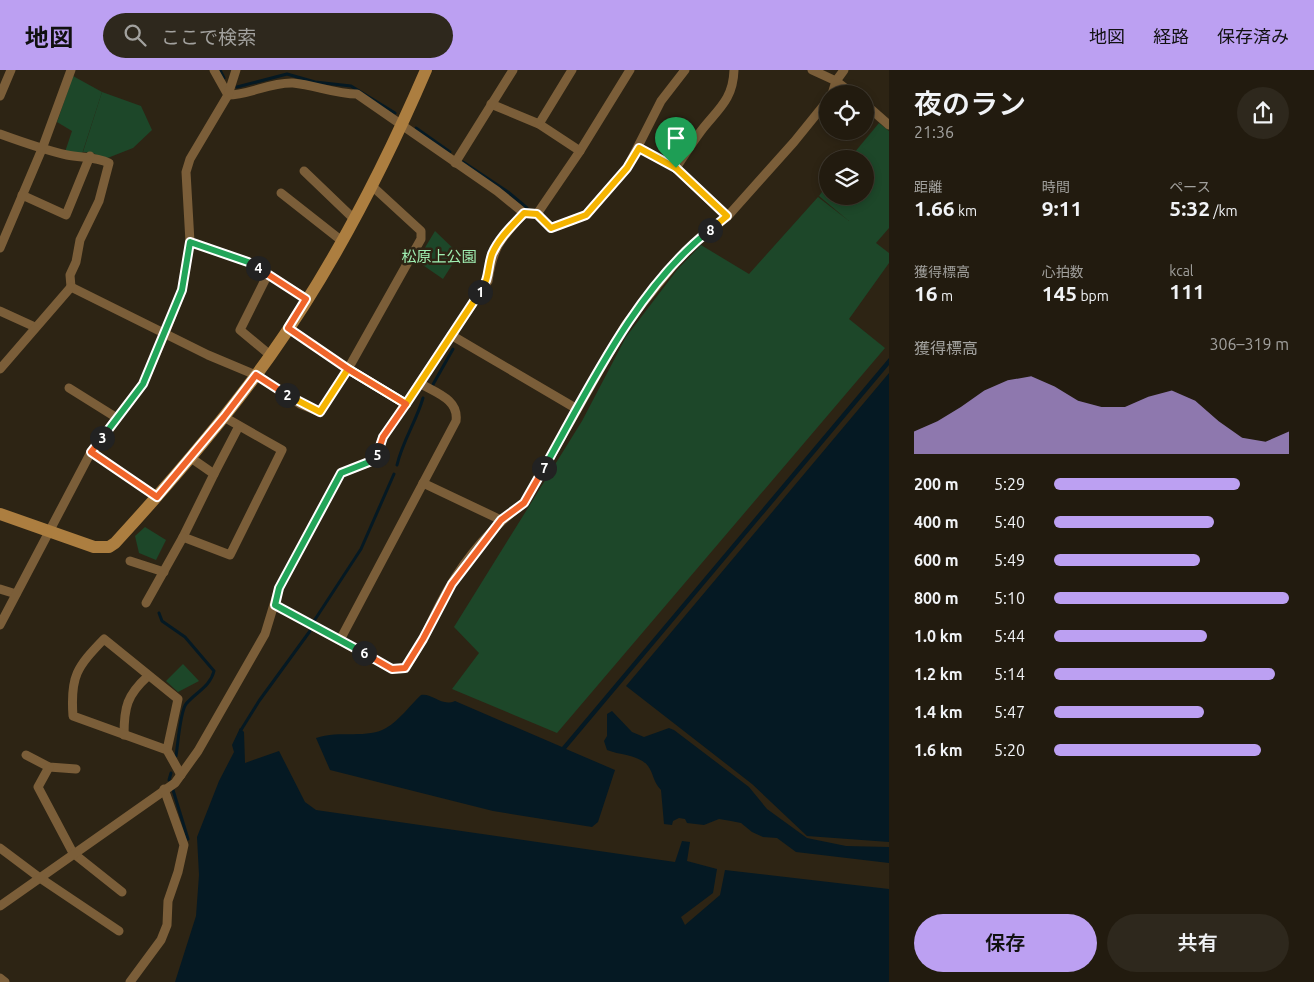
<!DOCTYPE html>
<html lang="ja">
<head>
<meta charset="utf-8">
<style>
	:root { --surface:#221b0f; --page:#2e281d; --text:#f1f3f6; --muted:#a2a19e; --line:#3f392f; --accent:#bca0f2 }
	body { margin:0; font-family:Ubuntu,"Noto Sans JP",sans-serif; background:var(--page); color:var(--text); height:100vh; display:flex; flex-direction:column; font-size:19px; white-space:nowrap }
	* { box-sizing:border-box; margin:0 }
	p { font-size:16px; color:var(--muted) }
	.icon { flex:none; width:28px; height:28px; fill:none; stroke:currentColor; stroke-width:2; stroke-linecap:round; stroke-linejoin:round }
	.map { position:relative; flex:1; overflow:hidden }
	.side { display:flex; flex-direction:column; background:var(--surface); width:425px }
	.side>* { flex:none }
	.buttons { position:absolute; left:819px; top:15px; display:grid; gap:10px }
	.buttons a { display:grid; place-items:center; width:55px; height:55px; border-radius:50%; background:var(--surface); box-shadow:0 2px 8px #0003,0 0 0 1px var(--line); font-size:25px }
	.pin { position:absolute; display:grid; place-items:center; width:42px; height:42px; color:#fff; margin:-51px -21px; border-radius:50% 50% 50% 0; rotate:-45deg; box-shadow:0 0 5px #0007 }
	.pin .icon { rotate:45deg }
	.km { position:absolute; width:25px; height:25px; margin:-12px; border-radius:50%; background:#222; color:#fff; font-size:14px; line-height:25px; text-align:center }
	.round { display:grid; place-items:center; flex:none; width:52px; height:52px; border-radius:26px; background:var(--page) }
	.head { display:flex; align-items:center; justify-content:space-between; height:85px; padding:0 25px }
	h1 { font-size:28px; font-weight:600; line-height:38px }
	.figures { display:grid; grid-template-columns:repeat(3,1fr); gap:8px; height:85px; padding:5px 25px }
	.figures div { display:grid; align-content:center }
	.figures b { font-size:21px; font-weight:600 }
	.figures small { font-size:14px; font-weight:400 }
	.figures p { font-size:14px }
	.chart { height:140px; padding:10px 25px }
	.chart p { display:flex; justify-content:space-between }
	.chart svg { width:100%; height:90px; margin-top:5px; fill:var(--accent); opacity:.7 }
	.cta { display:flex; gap:10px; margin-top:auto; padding:10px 25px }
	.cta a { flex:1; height:58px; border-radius:30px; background:var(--accent); color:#111; font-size:20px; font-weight:600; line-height:58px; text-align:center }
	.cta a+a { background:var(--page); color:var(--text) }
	ul { padding:0 25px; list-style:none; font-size:16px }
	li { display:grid; grid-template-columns:80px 60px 1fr; align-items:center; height:38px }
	li i { height:12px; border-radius:6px; background:var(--accent) }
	header { display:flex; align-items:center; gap:30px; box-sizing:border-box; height:70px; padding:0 25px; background:var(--accent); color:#111 }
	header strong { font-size:24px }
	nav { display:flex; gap:28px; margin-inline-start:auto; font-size:18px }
	.search { width:350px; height:45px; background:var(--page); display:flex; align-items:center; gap:12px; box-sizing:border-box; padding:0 18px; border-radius:28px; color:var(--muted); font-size:19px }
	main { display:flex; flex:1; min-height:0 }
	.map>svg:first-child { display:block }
	.green { fill:#1d4729 }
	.water { fill:#051923 }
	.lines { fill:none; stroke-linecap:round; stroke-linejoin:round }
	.stream { stroke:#051923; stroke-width:3 }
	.street { stroke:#7b5e39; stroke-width:9 }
	.secondary { stroke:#ac7e40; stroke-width:12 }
	.split-1-casing { stroke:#fff; stroke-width:10 }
	.split-2-casing { stroke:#fff; stroke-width:10 }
	.split-3-casing { stroke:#fff; stroke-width:10 }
	.split-4-casing { stroke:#fff; stroke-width:10 }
	.split-5-casing { stroke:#fff; stroke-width:10 }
	.split-6-casing { stroke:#fff; stroke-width:10 }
	.split-7-casing { stroke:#fff; stroke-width:10 }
	.split-8-casing { stroke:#fff; stroke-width:10 }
	.split-9-casing { stroke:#fff; stroke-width:10 }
	.split-1 { stroke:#f5b400; stroke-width:6 }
	.split-2 { stroke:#f5b400; stroke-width:6 }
	.split-3 { stroke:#f0652b; stroke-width:6 }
	.split-4 { stroke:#22a559; stroke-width:6 }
	.split-5 { stroke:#f0652b; stroke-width:6 }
	.split-6 { stroke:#22a559; stroke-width:6 }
	.split-7 { stroke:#f0652b; stroke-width:6 }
	.split-8 { stroke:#22a559; stroke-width:6 }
	.split-9 { stroke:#f5b400; stroke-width:6 }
	.labels { text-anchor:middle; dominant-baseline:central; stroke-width:5; stroke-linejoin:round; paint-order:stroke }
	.park-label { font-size:15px; fill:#9feeb1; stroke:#2d2414 }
</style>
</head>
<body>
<header>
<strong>地図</strong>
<div class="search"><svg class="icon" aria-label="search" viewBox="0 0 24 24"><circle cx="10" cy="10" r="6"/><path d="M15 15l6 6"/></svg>ここで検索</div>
<nav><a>地図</a><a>経路</a><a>保存済み</a></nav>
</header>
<main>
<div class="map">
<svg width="889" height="912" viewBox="0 0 889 912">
	<rect width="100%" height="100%" fill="#2d2414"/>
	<g class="green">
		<path d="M73,6L102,22L82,84L65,82L72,61L57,52Z"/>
		<path d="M102,22L141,36L152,60L133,78L105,89L93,83L83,82Z"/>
		<path d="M879,53L889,61V158L876,173L889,183V193L849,249L885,278L557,663L452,619L479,583L454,557L582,351L626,267L677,200L701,175L749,204L818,127L849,151L819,126L827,115L828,126H865V89H849Z"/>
		<path d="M435,161L459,184L443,209L417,191Z"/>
		<path d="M145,457L166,470L156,490L139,483L135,466Z"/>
		<path d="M183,594L199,611L178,622L166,611Z"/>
	</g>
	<g class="water">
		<path d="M889,288V295L566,679L615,700L598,752L592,757L493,741L330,700L316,668C339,660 369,669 386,658C399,651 410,635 421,625C433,623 441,637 455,631L562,677Z"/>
		<path d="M889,303V772L807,766L752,714L626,616Z"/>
		<path d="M612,641L632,662L644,667L669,658L674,660L749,717L767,739L807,768L846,776L889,777V793L796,782L777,768L763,767L752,762L741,753L731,751L719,749L704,755L687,753L685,749L679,748L673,751L672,755L664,754L661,720C652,710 654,704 648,696C640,685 619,685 607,680L604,671L607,666V644Z"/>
		<path d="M240,658L244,662L245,693L279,681L305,732L316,740L675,792L682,771L690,772L687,791L717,799L713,823L681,847L685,855L720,825L725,800L889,819V912H175L196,846L199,805L197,767L219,711L234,682L232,675Z"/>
	</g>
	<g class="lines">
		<g class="stream">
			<path d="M220,0L224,8"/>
			<path d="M237,17L287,4L315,12L351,16L395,43"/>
			<path d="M416,58L450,82"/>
			<path d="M463,92L508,122L527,138"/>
			<path d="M431,318L453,279"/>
			<path d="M397,395C403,370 416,352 423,328"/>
			<path d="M159,543L162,551L185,567L214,601C210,617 196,622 186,634C180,642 178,674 176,686"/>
			<path d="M314,551L361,479L394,404"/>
			<path d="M241,660L259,631L310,561"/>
			<path d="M169,710L171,703"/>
			<path d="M173,720L188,769"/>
		</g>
		<g class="street">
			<path d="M214,0L228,25"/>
			<path d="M812,0L836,11L853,24"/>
			<path d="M832,24L836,11L844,0"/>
			<path d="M228,25C250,25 270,12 293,13C315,15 335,24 357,24L497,121L524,143L537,144L580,81L630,0"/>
			<path d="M0,26L11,0"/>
			<path d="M491,34L539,54L580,81"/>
			<path d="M865,34L889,55"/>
			<path d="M539,54L572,0"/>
			<path d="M0,64C22,72 44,80 67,85C82,88 95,86 109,93L99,131L80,170L76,192L70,205L71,217"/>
			<path d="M639,78L676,98C684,86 692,73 701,61C718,39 733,30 734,0"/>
			<path d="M455,93L513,0"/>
			<path d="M676,98L727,147"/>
			<path d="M304,101L355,150"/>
			<path d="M281,123L342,171"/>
			<path d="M22,125L66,145L90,86"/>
			<path d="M537,144L551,158L586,145L627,98L661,31L685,0"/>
			<path d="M190,172L248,192L307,229"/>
			<path d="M0,178L42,79L71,0"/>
			<path d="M268,204L240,260L270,285"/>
			<path d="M0,241L35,257"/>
			<path d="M288,258L348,299L406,334"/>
			<path d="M451,265L577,339"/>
			<path d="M0,299L71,217L208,285L256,305L300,334L320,342L348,299L421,169V161L372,116"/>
			<path d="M69,318L117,348"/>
			<path d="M91,382L157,427"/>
			<path d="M191,388L214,404L183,467L230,485L282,380L224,347"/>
			<path d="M214,404L239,356"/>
			<path d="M423,413L501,450"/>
			<path d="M130,491L164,502"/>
			<path d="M0,519L16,524"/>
			<path d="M146,533L183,467"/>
			<path d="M275,535L392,599L405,598C420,578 429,556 440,534C460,495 489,459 524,433L626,254L677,191L701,167L727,147L794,72L828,30"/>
			<path d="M0,555L91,382L143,314L165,263L182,220L190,172L186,102L190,89L228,25L236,0"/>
			<path d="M340,570L456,351C459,330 437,323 421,314"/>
			<path d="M124,665C124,637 127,625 148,606"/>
			<path d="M167,680L73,646C70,606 77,597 104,569L178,629L167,680L181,705"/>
			<path d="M26,685L49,697L76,699"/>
			<path d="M49,697L38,717L73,783L122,822"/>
			<path d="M0,778L40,808L119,861"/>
			<path d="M0,836L175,713L198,681L265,564L279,518L341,403L375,390L383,367L488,211C493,176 501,169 524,143"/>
			<path d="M0,908L5,912"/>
			<path d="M130,912L161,870L167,855L168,831L178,802L184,775L164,719"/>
		</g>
		<path class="secondary" d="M0,444L94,477H109L115,473C170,413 223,352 270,286C333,197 383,100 426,0"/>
	</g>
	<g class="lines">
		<defs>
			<path id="split-1" d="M480,222C490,208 487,199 492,184C499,168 512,156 524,143L537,144L551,158L586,145L627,98L639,78L676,98"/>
			<path id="split-2" d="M287,325L320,342L348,299L406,334L480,222"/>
			<path id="split-3" d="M102,368L91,382L157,427L224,347L256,305L287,325"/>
			<path id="split-4" d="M102,368L143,314L182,220L190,172L248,192L258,198"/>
			<path id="split-5" d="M258,198L306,229L288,258L348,299L406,334L383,367L377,385"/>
			<path id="split-6" d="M364,583L275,535L279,518L341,403L374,390L377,385"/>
			<path id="split-7" d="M364,583L392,599L405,598L423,569L452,514L501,450L524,433L544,398"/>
			<path id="split-8" d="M544,398C589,318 637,217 710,160"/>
			<path id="split-9" d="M676,98L727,146L710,160"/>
		</defs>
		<use href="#split-1" class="split-1-casing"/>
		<use href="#split-2" class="split-2-casing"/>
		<use href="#split-3" class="split-3-casing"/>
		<use href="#split-4" class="split-4-casing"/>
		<use href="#split-5" class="split-5-casing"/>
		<use href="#split-6" class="split-6-casing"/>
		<use href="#split-7" class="split-7-casing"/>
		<use href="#split-8" class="split-8-casing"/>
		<use href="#split-9" class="split-9-casing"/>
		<use href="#split-1" class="split-1"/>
		<use href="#split-2" class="split-2"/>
		<use href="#split-3" class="split-3"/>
		<use href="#split-4" class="split-4"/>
		<use href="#split-5" class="split-5"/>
		<use href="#split-6" class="split-6"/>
		<use href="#split-7" class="split-7"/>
		<use href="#split-8" class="split-8"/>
		<use href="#split-9" class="split-9"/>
	</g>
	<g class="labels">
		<g class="park-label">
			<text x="439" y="186">松原上公園</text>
		</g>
	</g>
</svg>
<div class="buttons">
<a><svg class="icon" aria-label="locate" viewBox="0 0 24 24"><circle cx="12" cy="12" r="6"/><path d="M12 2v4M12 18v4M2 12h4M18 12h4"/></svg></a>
<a><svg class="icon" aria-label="layers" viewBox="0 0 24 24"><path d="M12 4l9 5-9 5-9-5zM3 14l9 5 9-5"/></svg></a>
</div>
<div class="pin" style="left:676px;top:98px;background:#1e9e55"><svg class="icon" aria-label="arrive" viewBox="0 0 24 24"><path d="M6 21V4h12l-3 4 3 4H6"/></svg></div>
<b class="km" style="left:480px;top:222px">1</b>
<b class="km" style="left:287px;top:325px">2</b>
<b class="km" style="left:102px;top:368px">3</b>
<b class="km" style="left:258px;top:198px">4</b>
<b class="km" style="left:377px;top:385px">5</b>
<b class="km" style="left:364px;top:583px">6</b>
<b class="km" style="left:544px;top:398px">7</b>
<b class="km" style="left:710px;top:160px">8</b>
</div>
<section class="side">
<div class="head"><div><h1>夜のラン</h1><p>21:36</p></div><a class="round"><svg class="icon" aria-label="share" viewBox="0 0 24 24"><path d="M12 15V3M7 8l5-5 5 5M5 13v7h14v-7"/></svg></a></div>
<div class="figures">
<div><p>距離</p><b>1.66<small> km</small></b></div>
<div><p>時間</p><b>9:11</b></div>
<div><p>ペース</p><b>5:32<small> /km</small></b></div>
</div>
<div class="figures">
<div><p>獲得標高</p><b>16<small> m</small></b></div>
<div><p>心拍数</p><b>145<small> bpm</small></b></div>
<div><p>kcal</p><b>111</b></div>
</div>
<div class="chart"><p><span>獲得標高</span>306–319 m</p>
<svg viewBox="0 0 160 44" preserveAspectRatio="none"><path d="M0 44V33L10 28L20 21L30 13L40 8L50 6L60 11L70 18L80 21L90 21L100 16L110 13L120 18L130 28L140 36L150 38L160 33V44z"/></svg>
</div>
<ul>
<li><b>200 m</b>5:29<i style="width:79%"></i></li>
<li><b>400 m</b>5:40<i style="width:68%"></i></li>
<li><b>600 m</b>5:49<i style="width:62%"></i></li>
<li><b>800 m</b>5:10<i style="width:100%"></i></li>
<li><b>1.0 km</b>5:44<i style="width:65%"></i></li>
<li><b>1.2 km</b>5:14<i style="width:94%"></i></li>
<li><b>1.4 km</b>5:47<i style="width:64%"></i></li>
<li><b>1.6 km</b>5:20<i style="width:88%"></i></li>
</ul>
<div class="cta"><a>保存</a><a>共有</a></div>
</section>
</main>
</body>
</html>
